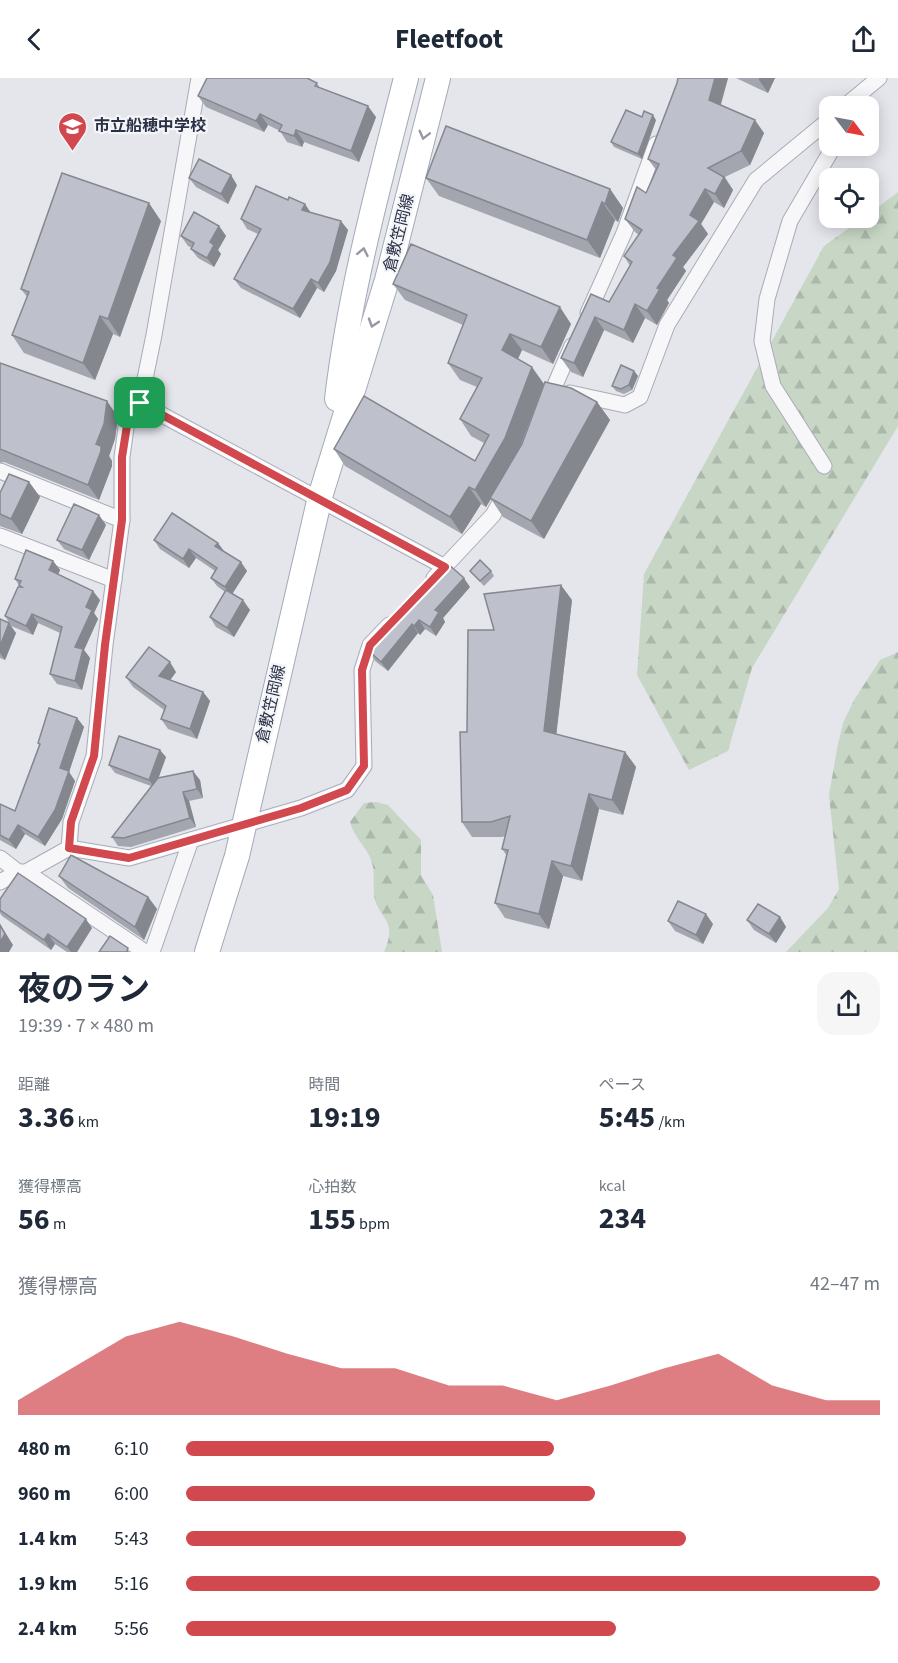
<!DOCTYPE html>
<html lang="ja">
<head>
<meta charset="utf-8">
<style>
	:root { --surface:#fff; --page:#f6f6f7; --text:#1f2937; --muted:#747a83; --accent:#d1484e }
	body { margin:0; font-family:"Source Sans 3","Noto Sans JP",sans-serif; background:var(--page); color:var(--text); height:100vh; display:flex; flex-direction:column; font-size:22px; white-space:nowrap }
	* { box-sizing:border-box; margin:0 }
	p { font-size:20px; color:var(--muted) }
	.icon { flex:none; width:33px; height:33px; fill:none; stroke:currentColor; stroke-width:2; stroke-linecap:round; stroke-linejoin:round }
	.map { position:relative; height:874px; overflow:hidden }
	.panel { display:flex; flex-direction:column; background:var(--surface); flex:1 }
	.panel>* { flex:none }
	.needle { width:39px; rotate:122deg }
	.controls { position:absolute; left:819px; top:18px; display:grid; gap:12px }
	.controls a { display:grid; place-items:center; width:60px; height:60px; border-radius:12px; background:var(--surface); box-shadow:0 3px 15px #0003; font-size:30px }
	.pin { position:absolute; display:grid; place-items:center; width:51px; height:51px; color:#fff; margin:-26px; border-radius:12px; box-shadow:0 3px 9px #0006 }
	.round { display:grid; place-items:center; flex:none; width:63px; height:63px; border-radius:18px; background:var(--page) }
	.headline { display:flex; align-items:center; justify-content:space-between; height:102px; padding:0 18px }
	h1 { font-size:33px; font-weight:700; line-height:45px }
	.stats { display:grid; grid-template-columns:repeat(3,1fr); gap:9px; height:102px; padding:6px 18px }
	.stats div { display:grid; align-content:center }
	.stats b { font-size:30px; font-weight:700 }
	.stats small { font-size:16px; font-weight:400 }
	.stats p { font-size:16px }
	.chart { height:168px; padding:12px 18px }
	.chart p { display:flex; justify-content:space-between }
	.chart svg { width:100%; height:108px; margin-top:6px; fill:var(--accent); opacity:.7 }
	ul { padding:0 18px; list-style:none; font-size:20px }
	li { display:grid; grid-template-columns:96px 72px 1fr; align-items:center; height:45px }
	li i { height:15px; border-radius:8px; background:var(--accent) }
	header { display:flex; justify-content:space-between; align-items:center; height:78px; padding:0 18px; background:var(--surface); font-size:27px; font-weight:700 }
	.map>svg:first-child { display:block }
	.forest { fill:url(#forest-firs) }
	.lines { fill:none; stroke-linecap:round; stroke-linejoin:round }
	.minor-casing { stroke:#a9acb7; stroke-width:17 }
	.primary-casing { stroke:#a3a9b8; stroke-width:26 }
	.minor { stroke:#f7f7fa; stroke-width:15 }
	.primary { stroke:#fff; stroke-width:24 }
	.wall { fill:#a3a6af }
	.shaded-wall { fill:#85878f }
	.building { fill:#bec1cc; stroke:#85878f; stroke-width:1.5 }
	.oneway { stroke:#9598a2 }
	.route-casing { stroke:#fff; stroke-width:12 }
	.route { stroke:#d1484e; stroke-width:8 }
	.labels { text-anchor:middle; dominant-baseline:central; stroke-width:4.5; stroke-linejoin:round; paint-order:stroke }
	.poi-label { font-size:16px; font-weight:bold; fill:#2b3145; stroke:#f4f5f9; text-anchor:start }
	.street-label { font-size:16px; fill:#2b3145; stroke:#f4f5f9 }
</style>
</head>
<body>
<header><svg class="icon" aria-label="back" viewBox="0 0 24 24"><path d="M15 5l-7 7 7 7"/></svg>Fleetfoot<svg class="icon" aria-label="share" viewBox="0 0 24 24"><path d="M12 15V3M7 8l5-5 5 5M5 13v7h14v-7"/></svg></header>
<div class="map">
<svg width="898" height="874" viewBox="0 0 898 874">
	<defs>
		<pattern id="forest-firs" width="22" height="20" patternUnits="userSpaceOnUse" patternTransform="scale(1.5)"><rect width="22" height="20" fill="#c7d6c5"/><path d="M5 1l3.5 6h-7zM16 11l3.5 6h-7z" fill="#abb8ab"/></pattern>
	</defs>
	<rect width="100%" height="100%" fill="#e4e6ec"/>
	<g class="forest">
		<path d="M898,114V348L752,590L728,673L689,692L637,597L644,496L824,168L863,140H868L869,136Z"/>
		<path d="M898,574V874H786L828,830L839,811L829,717L837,671L843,645L854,622L880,582Z"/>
		<path d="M376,724L388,727L421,762V797L433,817L442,874H384C399,842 378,840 374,818C373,807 375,795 372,785C368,770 354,760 350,744L364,725Z"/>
	</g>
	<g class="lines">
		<defs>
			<g id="minor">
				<path d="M845,28L879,0"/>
				<path d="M588,235L624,155L656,66"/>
				<path d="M570,315L625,327L640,319L667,247L756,102L830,41"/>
				<path d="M548,323L572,268"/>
				<path d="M140,325L445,489"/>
				<path d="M824,388L773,308L762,263L767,221L790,143L834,68"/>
				<path d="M0,393L122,442"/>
				<path d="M0,458L114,502"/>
				<path d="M434,500L493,437L507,412"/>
				<path d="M69,770L71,744L94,678L105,567L122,442V379L128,335L140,325L154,257L199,0"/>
				<path d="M0,780L18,794"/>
				<path d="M26,794L145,874"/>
				<path d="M0,804L18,794H26L69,770L129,780L301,730L347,712L364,688L362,592L370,567L389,547"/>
				<path d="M152,874L191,762"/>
			</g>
			<g id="primary">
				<path d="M337,321C350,212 379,106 406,0"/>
				<path d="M207,874L237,778L320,419L387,202L438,0"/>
			</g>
		</defs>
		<use href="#minor" class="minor-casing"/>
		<use href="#primary" class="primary-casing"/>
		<use href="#minor" class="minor"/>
		<use href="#primary" class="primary"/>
	</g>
	<g class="wall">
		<path d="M678,0H728L721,27L764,55L750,87L725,99L733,112L724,130L714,124L701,146L708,156L683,189L686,193L667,222L669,225L657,247L645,240L633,265L604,252L583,299L571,294L561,280L591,216L609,224L630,188L624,178L639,157L635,154L625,141L646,115L656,92L648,81L677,5Z"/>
		<path d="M736,0H775L768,15Z"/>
		<path d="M317,5L320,10L376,39L359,84L304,64L302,69L287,64L280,53L268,47L264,54L206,29L198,18Z"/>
		<path d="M656,42L642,81L614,69L611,64Z"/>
		<path d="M189,100L237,107L228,126L196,109Z"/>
		<path d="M426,100L610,111L623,130L618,144L615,142L600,180L439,118Z"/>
		<path d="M311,134L348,152L336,193L324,214L317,210L300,240L241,210L234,201L258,156L247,151L241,141Z"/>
		<path d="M161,143L120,259L113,256L95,302L24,275L12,257L27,219L21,211Z"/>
		<path d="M219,148L226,158L218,172L221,176L214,189L198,180L191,171L192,170L188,168L181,158Z"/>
		<path d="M393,206L571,246L553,286L522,272L518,281L544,306L519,371L597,324L610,342L544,461L503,439L491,421L486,429L481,426L462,456L345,388L334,371L475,383L484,365L471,358L460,341L477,309L460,302L448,285L463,247L405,222Z"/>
		<path d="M0,285L118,339L115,361L109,378L112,383V388L99,422L4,384L0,385Z"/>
		<path d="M634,293L638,298L632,312L624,316L616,313L612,308Z"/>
		<path d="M29,404L40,419L22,456L0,448V415Z"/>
		<path d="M106,447L89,482L64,471L57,462Z"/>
		<path d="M154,462L224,473L247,493L232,515L250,532L234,559L216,549L210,539L225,514L217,508L211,500L215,493L196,480L189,490L160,471Z"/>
		<path d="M53,483L60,492L58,496L100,522L94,535L98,541L84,572L90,580L82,612L57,606L50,596L60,555L38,545L33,557L11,548L5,538L20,509L15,501Z"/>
		<path d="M470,493H491L494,498L484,508Z"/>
		<path d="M470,509L443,540L445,544L436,558L425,551L420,557L418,555L388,593L375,583L369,573Z"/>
		<path d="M572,522L556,656L625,674L636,689L623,737L599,731L582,803L563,798L549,851L505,840L495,825L507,778L502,771L505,758L502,759H472L462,744L467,654L494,552Z"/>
		<path d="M0,541L16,555L5,582L0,580Z"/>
		<path d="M176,594L170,602L203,614L210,623L197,661L168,651L161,641L164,632L133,609L126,599Z"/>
		<path d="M77,640L84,649L69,694L75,703L62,741L45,768L25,756L16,771L0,762V726L15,733L39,667L38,665Z"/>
		<path d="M166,679L158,700L200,702L203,720L189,723L196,749L131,769L118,768L112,759L151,708L115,695L109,687Z"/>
		<path d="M59,798L148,819L157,831L144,862L68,810Z"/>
		<path d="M0,821L92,850L77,874H67L55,866L51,872L2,838L0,835Z"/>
		<path d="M780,839L786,849L776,865L754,852L747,842Z"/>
		<path d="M668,843L713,846L703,866L675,853Z"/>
	</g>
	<g class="shaded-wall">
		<path d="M715,0H728L718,35L709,22Z"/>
		<path d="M759,0H775L768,15L759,2Z"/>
		<path d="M368,28L376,39L359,84L351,73Z"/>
		<path d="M260,36L268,47L264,54L256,43Z"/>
		<path d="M653,37L656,42L642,81L638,76Z"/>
		<path d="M755,42L764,55L750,87L741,73Z"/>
		<path d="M296,52L304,64L302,69L294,58Z"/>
		<path d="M231,97L237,107L228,126L221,116Z"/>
		<path d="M724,99L733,112L724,130L715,116Z"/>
		<path d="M610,111L623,130L618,144L605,126Z"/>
		<path d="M705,111L714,124L701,146L708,156L683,189L686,193L667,222L669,225L657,247L647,233L657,210L690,137Z"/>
		<path d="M602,124L615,142L600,180L587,162Z"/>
		<path d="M149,125L161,143L120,259L108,241Z"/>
		<path d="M305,126L311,135L302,132Z"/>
		<path d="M341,143L348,152L336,193L324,214L318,205Z"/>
		<path d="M219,148L226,158L218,172L221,176L214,189L207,180L210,164Z"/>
		<path d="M311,201L317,210L300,240L293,231Z"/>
		<path d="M635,226L645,240L633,265L624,252Z"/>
		<path d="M560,229L571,246L553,286L541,269Z"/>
		<path d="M100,238L113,256L95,302L83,285Z"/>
		<path d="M595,239L604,252L583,299L574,285Z"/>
		<path d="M510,256L522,272L514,289L502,272Z"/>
		<path d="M532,289L544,306L517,377L486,429L475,412Z"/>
		<path d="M634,293L638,298L632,312L629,307Z"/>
		<path d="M107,323L118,339L115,361L109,378L112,383V388L99,422L88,407Z"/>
		<path d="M597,324L610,342L544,461L531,443Z"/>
		<path d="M29,404L40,419L22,456L11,441Z"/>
		<path d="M469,409L481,426L462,456L450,439Z"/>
		<path d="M99,437L106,447L89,482L82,472Z"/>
		<path d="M218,465L224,473L215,468Z"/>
		<path d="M189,471L196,480L189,490L183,481Z"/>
		<path d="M53,483L60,492L56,502L49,492Z"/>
		<path d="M241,484L247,493L231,518L225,509Z"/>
		<path d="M464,500L470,509L443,540L445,544L436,558L430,549L435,532Z"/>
		<path d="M561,507L572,522L555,668L544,653Z"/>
		<path d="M93,513L100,522L94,535L98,541L84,572L90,580L82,612L75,603V569L86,529Z"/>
		<path d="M243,522L250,532L234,559L227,550Z"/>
		<path d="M32,536L38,545L33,557L26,548Z"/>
		<path d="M419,542L425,551L420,557L414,548Z"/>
		<path d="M9,545L16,555L5,582L0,575V568Z"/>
		<path d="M412,546L418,555L388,593L381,584Z"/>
		<path d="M170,584L176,594L166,608L159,598Z"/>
		<path d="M203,614L210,623L197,661L190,651Z"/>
		<path d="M77,640L84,649L69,694L75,703L62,741L45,768L38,759Z"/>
		<path d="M160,672L166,679L155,710L149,702Z"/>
		<path d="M625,674L636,689L623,737L612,722Z"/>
		<path d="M193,693L200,702L203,720L197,711Z"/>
		<path d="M183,714L189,723L196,749L190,740Z"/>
		<path d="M589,716L599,731L582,803L571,788Z"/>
		<path d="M18,747L25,756L16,771L9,762Z"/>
		<path d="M552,783L563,798L549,851L539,836Z"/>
		<path d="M148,819L157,831L144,862L135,849Z"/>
		<path d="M706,836L713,846L703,866L696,857Z"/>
		<path d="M780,839L786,849L776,865L769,856Z"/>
		<path d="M86,841L92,850L77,874H71L67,869Z"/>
		<path d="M0,846L13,867L9,874H0Z"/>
		<path d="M48,856L55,866L51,872L44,862Z"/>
	</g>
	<g class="building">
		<path d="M207,0H307L317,5L315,8L368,28L351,73L296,52L294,58L279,53L282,47L260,36L256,43L198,18Z"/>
		<path d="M678,0H715L709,22L755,42L741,73L708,90L724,99L715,116L705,111L690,137L699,143L673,177L677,180L657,210L660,211L647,233L635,226L624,252L595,239L574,285L561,280L591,216L609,224L632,184L624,178L642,152L625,141L637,109L646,115L659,86L648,81L677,5Z"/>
		<path d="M626,32L642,39L644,33L653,37L638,76L611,64Z"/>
		<path d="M446,48L610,111L605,126L602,124L587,162L426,100Z"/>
		<path d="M199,81L231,97L221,116L189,100Z"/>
		<path d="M62,95L149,125L108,241L100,238L83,285L12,257L29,214L21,211Z"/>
		<path d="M256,108L288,122L289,119L305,126L302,132L341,143L330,184L318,205L311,201L293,231L234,201L261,151L241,141Z"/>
		<path d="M194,134L219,148L210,164L214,167L207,180L191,171L194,165L181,158Z"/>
		<path d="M411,166L560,229L541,269L510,256L502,272L532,289L505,360L475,412L469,409L450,439L334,371L364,318L475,383L489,357L460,341L482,300L448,285L467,237L393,206Z"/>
		<path d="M0,285L107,323L104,346L96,366L101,368V373L88,407L0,371Z"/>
		<path d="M621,287L634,293L629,307L621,311L612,308Z"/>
		<path d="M545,304L571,310L597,324L531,443L490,420L522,366Z"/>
		<path d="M9,396L29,404L11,441L0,436V415Z"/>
		<path d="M74,426L99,437L82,472L57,462Z"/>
		<path d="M172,435L218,465L215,468L241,484L225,509L211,500L217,490L189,471L183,481L154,462Z"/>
		<path d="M26,472L53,483L49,492L93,513L86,529L92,532L75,569L83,571L75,603L50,596L62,549L32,536L26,548L5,538L18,509H22L19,507L21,503L15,501Z"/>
		<path d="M480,482L491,493L480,503L470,493Z"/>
		<path d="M447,485L464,500L435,532L439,534L430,549L419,542L414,548L412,546L381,584L369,573L380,554Z"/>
		<path d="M561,507L544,653L625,674L612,722L589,716L571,788L552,783L539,836L495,825L508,772L502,771L510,738L491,744H462L460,654H467L468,552H494L484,516Z"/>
		<path d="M226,512L243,522L227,550L210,539Z"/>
		<path d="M0,541L9,545L0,568Z"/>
		<path d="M149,569L170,584L159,598L203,614L190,651L161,641L166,628L126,599Z"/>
		<path d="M49,630L77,640L60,690L69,693L55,732L38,759L18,747L9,762L0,757V726L15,733L40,666L38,665Z"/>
		<path d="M119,658L160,672L149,702L109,687Z"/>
		<path d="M193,693L197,711L183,714L190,740L124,760L112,759L158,700Z"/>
		<path d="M71,777L148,819L135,849L59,798Z"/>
		<path d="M18,795L86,841L67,869L48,856L44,862L0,832V821Z"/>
		<path d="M678,823L706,836L696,857L668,843Z"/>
		<path d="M758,826L780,839L769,856L747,842Z"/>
		<path d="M0,847L5,856L0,864Z"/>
		<path d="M110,858L128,870L127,873L128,874H99Z"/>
	</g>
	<defs><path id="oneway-chevron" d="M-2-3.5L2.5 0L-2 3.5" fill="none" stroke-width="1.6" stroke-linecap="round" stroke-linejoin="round" transform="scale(1.5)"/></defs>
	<g class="oneway">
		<use href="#oneway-chevron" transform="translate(424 57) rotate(104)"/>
		<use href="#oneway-chevron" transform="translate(363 174) rotate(-79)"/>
		<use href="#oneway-chevron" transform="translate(373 245) rotate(108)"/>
	</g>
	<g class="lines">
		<defs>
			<path id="route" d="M140,325L445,489L370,567L362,592L364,688L347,712L301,730L129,780L69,770L71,744L94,678L105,567L122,442V379L129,335Z"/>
		</defs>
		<use href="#route" class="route-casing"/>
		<use href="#route" class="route"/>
	</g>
	<defs>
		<symbol id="school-pin" viewBox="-11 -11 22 30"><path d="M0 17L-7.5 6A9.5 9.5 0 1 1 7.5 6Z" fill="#d1484e" stroke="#f4f5f9"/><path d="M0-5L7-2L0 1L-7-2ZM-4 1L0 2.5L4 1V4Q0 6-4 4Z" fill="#fff"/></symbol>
	</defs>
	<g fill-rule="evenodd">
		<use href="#school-pin" x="56" y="32" width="33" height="45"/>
	</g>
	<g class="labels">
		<g class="poi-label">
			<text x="94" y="48">市立船穂中学校</text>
		</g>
		<g class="street-label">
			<text transform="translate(399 155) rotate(-76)">倉敷笠岡線</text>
			<text transform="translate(271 626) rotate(-77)">倉敷笠岡線</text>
		</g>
	</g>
</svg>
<div class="controls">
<a><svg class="needle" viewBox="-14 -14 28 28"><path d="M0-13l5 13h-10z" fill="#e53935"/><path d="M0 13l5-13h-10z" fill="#747a83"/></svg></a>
<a><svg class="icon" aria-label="locate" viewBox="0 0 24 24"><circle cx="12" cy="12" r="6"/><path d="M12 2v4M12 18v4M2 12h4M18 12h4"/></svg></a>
</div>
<div class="pin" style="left:140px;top:325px;background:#1e9e55"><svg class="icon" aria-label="arrive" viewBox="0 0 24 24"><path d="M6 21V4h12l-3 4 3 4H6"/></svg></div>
</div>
<section class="panel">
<div class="headline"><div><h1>夜のラン</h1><p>19:39 · 7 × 480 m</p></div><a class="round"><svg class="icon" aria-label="share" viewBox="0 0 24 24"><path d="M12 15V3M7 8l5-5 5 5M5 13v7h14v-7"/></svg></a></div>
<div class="stats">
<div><p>距離</p><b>3.36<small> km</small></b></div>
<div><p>時間</p><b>19:19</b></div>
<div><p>ペース</p><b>5:45<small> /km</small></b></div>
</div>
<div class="stats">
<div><p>獲得標高</p><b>56<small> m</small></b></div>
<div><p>心拍数</p><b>155<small> bpm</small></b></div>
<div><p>kcal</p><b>234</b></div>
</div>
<div class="chart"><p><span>獲得標高</span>42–47 m</p>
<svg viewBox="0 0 160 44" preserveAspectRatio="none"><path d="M0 44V38L10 25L20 12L30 6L40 12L50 19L60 25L70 25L80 32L90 32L100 38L110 32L120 25L130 19L140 32L150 38L160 38V44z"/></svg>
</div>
<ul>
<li><b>480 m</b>6:10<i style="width:53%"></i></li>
<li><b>960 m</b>6:00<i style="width:59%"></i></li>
<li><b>1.4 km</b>5:43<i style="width:72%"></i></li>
<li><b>1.9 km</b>5:16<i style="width:100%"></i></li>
<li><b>2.4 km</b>5:56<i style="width:62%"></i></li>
</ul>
</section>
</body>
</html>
